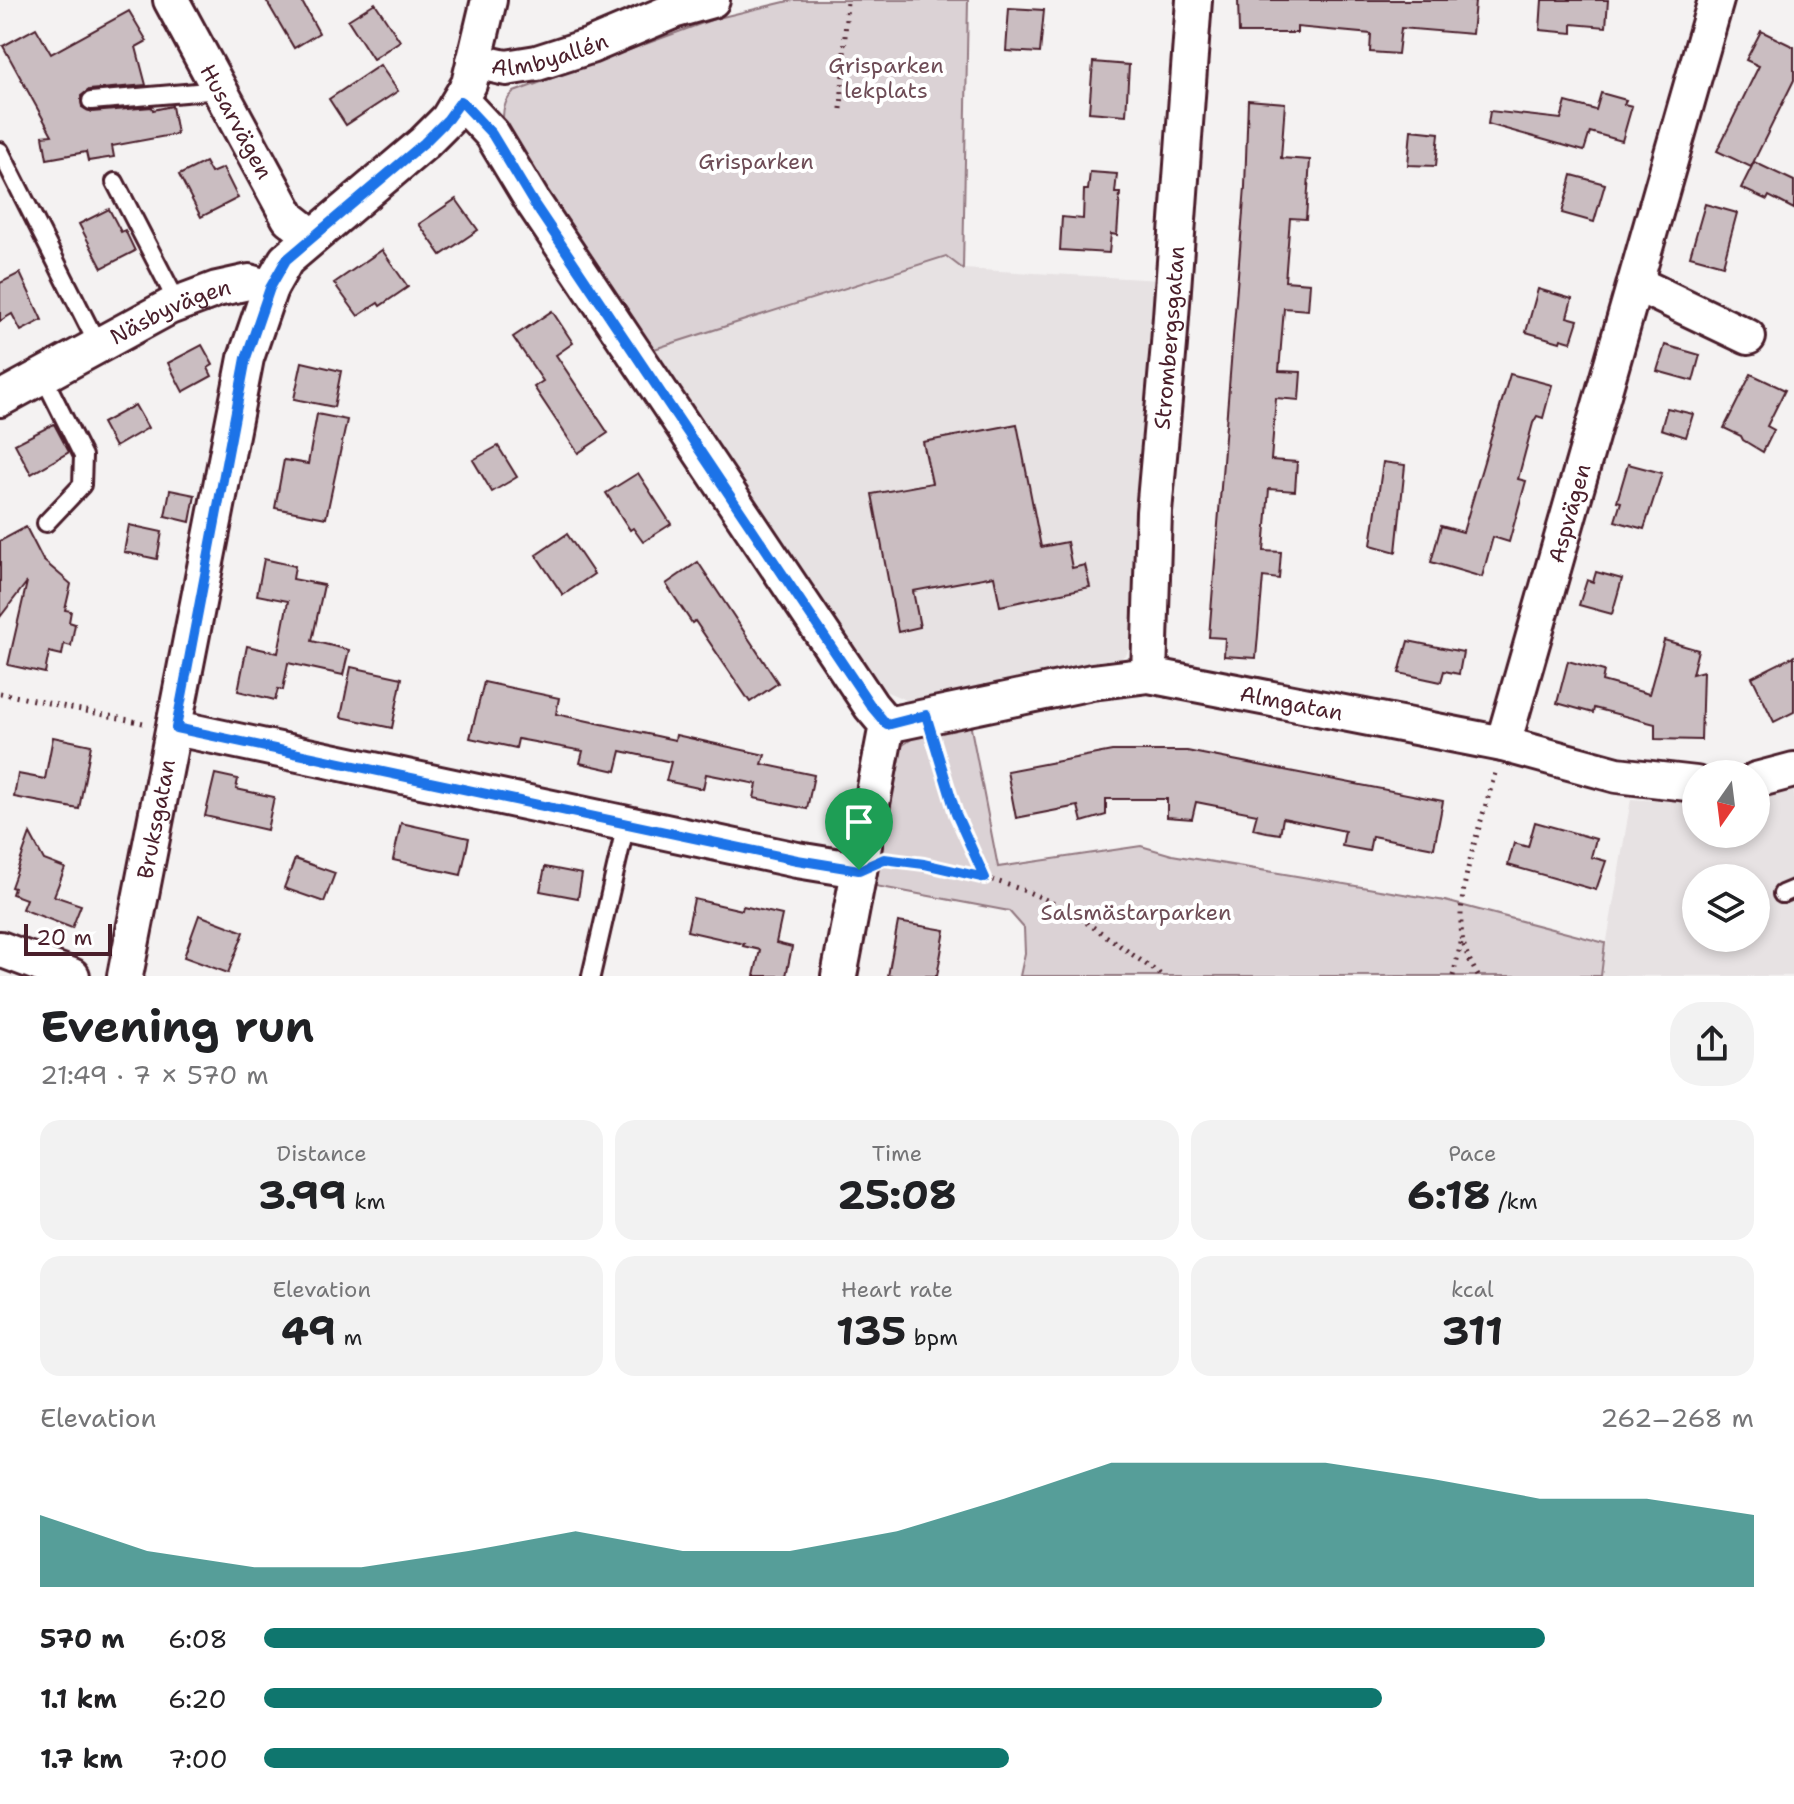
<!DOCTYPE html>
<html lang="en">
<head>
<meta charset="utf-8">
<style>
	:root { --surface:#fff; --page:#f2f2f2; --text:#202124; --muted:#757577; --accent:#0f766e }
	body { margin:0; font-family:"Shantell Sans",sans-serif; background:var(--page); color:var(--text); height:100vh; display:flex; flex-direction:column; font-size:30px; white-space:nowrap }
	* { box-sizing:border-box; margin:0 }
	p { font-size:26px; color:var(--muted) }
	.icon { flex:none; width:44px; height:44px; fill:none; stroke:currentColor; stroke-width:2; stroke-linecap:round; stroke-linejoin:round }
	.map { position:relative; height:976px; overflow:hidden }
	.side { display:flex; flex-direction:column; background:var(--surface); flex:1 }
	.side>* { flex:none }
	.needle { width:52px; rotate:194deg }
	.controls { position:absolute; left:1682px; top:760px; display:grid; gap:16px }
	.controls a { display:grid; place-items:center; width:88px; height:88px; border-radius:50%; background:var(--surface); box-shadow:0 4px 12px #0003; font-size:40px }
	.scale { position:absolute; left:24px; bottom:20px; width:88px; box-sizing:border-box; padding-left:8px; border:4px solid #4a1f2b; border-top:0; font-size:22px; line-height:28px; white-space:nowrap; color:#4a1f2b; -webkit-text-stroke:6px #fff; paint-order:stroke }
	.pin { position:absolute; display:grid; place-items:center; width:68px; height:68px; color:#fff; margin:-82px -34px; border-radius:50% 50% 50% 0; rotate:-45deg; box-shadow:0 0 8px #0007 }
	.pin .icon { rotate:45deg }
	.round { display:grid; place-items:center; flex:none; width:84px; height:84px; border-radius:32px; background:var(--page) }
	.headline { display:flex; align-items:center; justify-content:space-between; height:136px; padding:0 40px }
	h1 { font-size:44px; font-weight:700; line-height:60px }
	.stats { display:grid; grid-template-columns:repeat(3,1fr); gap:12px; height:136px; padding:8px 40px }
	.stats div { display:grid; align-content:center; border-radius:20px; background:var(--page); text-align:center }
	.stats b { font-size:40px; font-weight:700 }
	.stats small { font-size:22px; font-weight:400 }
	.stats p { font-size:22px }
	.chart { height:224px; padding:16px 40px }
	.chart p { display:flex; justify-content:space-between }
	.chart svg { width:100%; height:144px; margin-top:8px; fill:var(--accent); opacity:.7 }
	ul { padding:0 40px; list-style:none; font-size:26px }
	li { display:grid; grid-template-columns:128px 96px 1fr; align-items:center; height:60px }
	li i { height:20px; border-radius:10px; background:var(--accent) }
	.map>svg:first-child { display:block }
	.built { fill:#e7e2e3; fill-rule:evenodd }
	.green { fill:#dbd2d5; stroke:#927880; stroke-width:2 }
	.building { fill:#cabdc1; stroke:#4a1f2b; stroke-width:2 }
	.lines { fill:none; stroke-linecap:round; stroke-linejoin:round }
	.lane-casing { stroke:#4a1f2b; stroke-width:22 }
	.street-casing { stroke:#4a1f2b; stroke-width:40 }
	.path { stroke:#4a1f2b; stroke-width:5; stroke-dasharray:2 6; stroke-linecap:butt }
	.lane { stroke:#fff; stroke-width:16 }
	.street { stroke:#fff; stroke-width:34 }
	.route-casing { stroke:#fff; stroke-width:16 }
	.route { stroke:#1a73e8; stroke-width:10 }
	.labels { text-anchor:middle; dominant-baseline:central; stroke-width:8; stroke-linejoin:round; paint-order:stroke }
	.street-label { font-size:22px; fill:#4a1f2b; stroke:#fff }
	.park-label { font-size:22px; fill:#6e4c56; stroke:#fff }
</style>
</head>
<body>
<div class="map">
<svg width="1794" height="976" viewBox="0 0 1794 976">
	<rect width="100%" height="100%" fill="#f4f2f2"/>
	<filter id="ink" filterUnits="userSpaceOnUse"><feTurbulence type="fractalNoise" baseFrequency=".0125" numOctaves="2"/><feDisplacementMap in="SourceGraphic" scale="16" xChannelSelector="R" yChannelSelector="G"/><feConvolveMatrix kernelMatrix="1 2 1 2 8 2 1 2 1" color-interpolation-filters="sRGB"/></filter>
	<g filter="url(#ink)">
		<g class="built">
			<path d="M946,256L963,269L1161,280L1136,625L1127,654L1111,665L919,702L906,700L880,689L651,350Z"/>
			<path d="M1794,787V976H1601L1631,799L1696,803V834H1756V798ZM1696,878H1756V938H1696Z"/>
		</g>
		<g class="green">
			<path d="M793,0H968L963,269L946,256L651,350L506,134C501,118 501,103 514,92L714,19Z"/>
			<path d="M970,723L998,867L1141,846L1172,855L1445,901L1605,943L1601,976H1020L1025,953L1024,928L1009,911L865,884L888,755L916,736Z"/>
		</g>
		<g class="building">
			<path d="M266,0H301L319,33L294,48Z"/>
			<path d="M1238,0H1469L1475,2L1472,34L1401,28L1398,54L1370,52L1371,34L1297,27V33H1239Z"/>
			<path d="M1542,0H1608L1606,27L1572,24V33L1540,30Z"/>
			<path d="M375,3L400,41L373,59L348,20Z"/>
			<path d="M1009,8L1044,10L1040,53L1006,51Z"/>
			<path d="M129,11L147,41L136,47L146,85L89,90L81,96L82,107L92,112L152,107L153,110L172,106L177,134L112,146L114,157L88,161L86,152L47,159L43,136L52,135L3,46L36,28L51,54Z"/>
			<path d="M1761,31L1794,47V80L1751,167L1717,151L1759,66L1746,60Z"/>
			<path d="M1093,62L1129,65L1126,115L1089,112Z"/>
			<path d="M380,65L398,91L346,125L329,99Z"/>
			<path d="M1601,93L1626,100L1624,104L1632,106L1622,141L1590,132L1584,151L1488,124L1490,111L1561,119L1566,102L1596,110Z"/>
			<path d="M1248,100L1285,103L1281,158L1310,160L1306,219L1290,218L1285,281L1310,283L1308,310L1284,308L1279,371L1301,372L1299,400L1276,398L1271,460L1297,462L1295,491L1269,489L1264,551L1281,552L1280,565L1279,579L1263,577L1256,658L1224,656L1225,638L1209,637L1245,187Z"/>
			<path d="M1411,130L1439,133L1436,166L1408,165Z"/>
			<path d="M205,162L211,173L223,168L238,198L201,217L179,175Z"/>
			<path d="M1754,162L1794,181V209L1769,196L1767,200L1741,188Z"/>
			<path d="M1090,172L1117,174L1115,193H1120L1117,235L1111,234L1109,253L1060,250L1062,217L1083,219L1084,190H1088Z"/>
			<path d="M1572,175L1605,184L1594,222L1562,213Z"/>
			<path d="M456,199L478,230L441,255L419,224Z"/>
			<path d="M1705,204L1737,213L1723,265L1690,256Z"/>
			<path d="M109,209L121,232L125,230L135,251L102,268L79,224Z"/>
			<path d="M382,250L408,287L380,306L378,303L358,316L334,283Z"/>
			<path d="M20,273L42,320L21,331L12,314L0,321V283Z"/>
			<path d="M1538,289L1572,299L1567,317L1578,320L1571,342L1561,339L1560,342L1526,332Z"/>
			<path d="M552,311L573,343L556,355L608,433L578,453L534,387L543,381L513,337Z"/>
			<path d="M202,345L213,365L208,368L212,376L183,392L168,363Z"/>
			<path d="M1665,345L1700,355L1693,381L1657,371Z"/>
			<path d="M302,362L341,371L334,407L294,399Z"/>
			<path d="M1510,374L1552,385L1543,418L1537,416L1533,423L1518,479L1526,481L1509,542L1493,537L1482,577L1431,562L1441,526L1463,532Z"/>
			<path d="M1751,374L1785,390L1767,426L1774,430L1763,452L1743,440L1741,436L1724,428Z"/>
			<path d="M135,405L148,428L115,447L102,423Z"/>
			<path d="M1667,408L1693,414L1686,437L1661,429Z"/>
			<path d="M317,414L347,420L326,518L275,508L284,460L308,464Z"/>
			<path d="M54,424L69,452L31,474L15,444Z"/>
			<path d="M1017,424L1041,547L1067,542L1072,568L1085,565L1090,587L1000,606L994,576L913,591L920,627L898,632L872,494L932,483L923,442Z"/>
			<path d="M498,446L517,477L492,492L473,460Z"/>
			<path d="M1383,462L1405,465L1396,552L1371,545Z"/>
			<path d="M1628,464L1662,473L1644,529L1615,521L1621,502L1617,501Z"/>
			<path d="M638,473L671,524L643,542L633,528L630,530L606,493Z"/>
			<path d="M170,490L195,495L190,522L165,516Z"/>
			<path d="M129,525L162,532L157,559L124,552Z"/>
			<path d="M26,527L43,560L71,584L65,610L71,611L69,622L75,624L71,646L64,644L62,655L49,652L45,673L8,665L27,582L0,617V541Z"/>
			<path d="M567,534L594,574L563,595L536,555Z"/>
			<path d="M264,559L295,566L293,579L324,585L312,641L349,650L343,675L288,663L283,690L278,689L275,700L238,691L247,646L278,653L288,601L257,595Z"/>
			<path d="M698,562L778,683L750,702L695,621L692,623L666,584Z"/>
			<path d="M1596,572L1622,579L1612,614L1579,605L1587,580L1593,582Z"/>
			<path d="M1664,640L1698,650L1692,674L1703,671L1701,740L1655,739V724L1594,708L1593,713L1557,703L1568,661L1604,671L1602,681L1649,694Z"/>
			<path d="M1408,641L1463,652L1459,674L1444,671L1441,682L1399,673Z"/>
			<path d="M1794,656V712L1774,722L1752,677Z"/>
			<path d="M351,667L402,678L392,728L341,717Z"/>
			<path d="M484,682L559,698L556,714L675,740L676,735L765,755L762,764L814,775L807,809L754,798L757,784L706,774L703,789L666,781L671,762L621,751L616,771L580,763L583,751L518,739L516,748L470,738Z"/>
			<path d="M53,737L91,745L79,809L14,797L18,774L45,779Z"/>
			<path d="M1112,751H1187L1443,801L1434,848L1372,836L1369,851L1342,846L1345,831L1283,818L1280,834L1267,832L1253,829L1257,814L1196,802L1192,819L1167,817V799H1106V815L1082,822L1078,806L1016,818L1007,771Z"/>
			<path d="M215,774L238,779L236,789L274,797L267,830L205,816Z"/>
			<path d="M1535,822L1596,839L1591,857L1606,861L1596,890L1508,865L1514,843L1528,847Z"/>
			<path d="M401,823L469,838L461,875L393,860Z"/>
			<path d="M30,834L44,860L65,868L54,896L81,905L72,928L22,909L26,899L12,894L14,888L11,887Z"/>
			<path d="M295,859L335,873L324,902L284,888Z"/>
			<path d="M545,867L582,874L578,898L540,891Z"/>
			<path d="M694,899L742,910L743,906L782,915L776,943L792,947L786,976H754L760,950L743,946L744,944L687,931Z"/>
			<path d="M199,915L244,932L228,973L184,957Z"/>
			<path d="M898,922L945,930L937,976H888Z"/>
		</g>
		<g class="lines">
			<defs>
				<g id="lane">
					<path d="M91,101L220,90"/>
					<path d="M0,151L98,345"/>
					<path d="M115,182L178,304"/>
					<path d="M43,376L83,456L82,485L46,523"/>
					<path d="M1782,894L1794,889"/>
					<path d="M591,976L626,824"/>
				</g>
				<g id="street">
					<path id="s1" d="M171,0L289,218L312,236"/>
					<path id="s2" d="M474,61L506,68L537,63L590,46L673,11L712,0"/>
					<path d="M461,101L492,134L533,202L871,706L887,725L839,976"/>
					<path d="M1635,283L1748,337"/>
					<path id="s3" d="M0,399L169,307L217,289L249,282L270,288L286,260L424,143L448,119L469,84L489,0"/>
					<path id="s4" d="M1149,675L1154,512L1169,344L1194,0"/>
					<path id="s5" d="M887,725L1092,682L1149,675L1503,744L1617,775L1696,784"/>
					<path d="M176,728L797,860L859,870"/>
					<path id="s6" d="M1503,744L1716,0"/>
					<path d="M1756,780L1794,770"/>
					<path d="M0,949L72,976"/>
					<path id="s7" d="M125,976L246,358L270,288"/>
				</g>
			</defs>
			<use href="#lane" class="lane-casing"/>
			<use href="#street" class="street-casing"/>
			<g class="path">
				<path d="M841,109L847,0"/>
				<path d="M0,693L143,723"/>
				<path d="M935,745L956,814L985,877"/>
				<path d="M890,860C937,865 983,875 1028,892C1077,911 1120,947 1163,976"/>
				<path d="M1453,976L1462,939"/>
				<path d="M1478,976C1471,963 1464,951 1462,936C1455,890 1483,819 1495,773"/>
			</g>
			<use href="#lane" class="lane"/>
			<use href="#street" class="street"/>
		</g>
	</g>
	<g class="lines" filter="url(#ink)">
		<defs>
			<path id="route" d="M461,101L492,134L533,202L871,706L887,725L926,715L956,814L985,878L924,864L884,859L859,870L797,860L176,728L246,358L270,288L286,260L424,143L448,119Z"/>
		</defs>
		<use href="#route" class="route-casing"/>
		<use href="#route" class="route"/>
	</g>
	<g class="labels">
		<g class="street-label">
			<text stroke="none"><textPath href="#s2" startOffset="78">Almbyallén</textPath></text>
			<text stroke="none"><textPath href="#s1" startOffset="138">Husarvägen</textPath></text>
			<text stroke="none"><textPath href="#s3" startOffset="192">Näsbyvägen</textPath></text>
			<text stroke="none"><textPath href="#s4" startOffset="338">Strombergsgatan</textPath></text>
			<text stroke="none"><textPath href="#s6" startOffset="240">Aspvägen</textPath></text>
			<text stroke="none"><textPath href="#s5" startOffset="412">Almgatan</textPath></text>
			<text stroke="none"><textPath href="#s7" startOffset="160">Bruksgatan</textPath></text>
		</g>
		<g class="park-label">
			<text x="886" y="65">Grisparken<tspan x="886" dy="25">lekplats</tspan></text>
			<text x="756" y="161">Grisparken</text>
			<text x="1136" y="912">Salsmästarparken</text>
		</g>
	</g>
</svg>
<div class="controls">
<a><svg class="needle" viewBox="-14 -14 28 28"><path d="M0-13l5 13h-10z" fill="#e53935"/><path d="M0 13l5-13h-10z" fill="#757577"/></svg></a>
<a><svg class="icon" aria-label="layers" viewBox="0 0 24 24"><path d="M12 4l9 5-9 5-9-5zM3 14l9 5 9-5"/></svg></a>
</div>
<div class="scale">20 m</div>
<div class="pin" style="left:859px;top:870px;background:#1e9e55"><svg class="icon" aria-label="arrive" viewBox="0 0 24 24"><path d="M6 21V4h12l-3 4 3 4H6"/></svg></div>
</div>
<section class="side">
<div class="headline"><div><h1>Evening run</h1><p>21:49 · 7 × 570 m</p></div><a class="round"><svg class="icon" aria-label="share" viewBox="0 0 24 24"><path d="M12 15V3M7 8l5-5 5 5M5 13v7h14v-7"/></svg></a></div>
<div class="stats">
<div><p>Distance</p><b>3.99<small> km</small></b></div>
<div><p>Time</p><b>25:08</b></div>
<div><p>Pace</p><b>6:18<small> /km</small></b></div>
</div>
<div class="stats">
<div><p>Elevation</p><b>49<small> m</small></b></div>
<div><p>Heart rate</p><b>135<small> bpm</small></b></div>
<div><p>kcal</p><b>311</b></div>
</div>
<div class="chart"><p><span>Elevation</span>262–268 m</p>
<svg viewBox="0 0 160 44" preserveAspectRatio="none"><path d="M0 44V22L10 33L20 38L30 38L40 33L50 27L60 33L70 33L80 27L90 17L100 6L110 6L120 6L130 11L140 17L150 17L160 22V44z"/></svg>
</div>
<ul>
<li><b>570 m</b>6:08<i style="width:86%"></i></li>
<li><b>1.1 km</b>6:20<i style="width:75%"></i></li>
<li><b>1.7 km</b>7:00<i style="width:50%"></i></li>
</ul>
</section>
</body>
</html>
